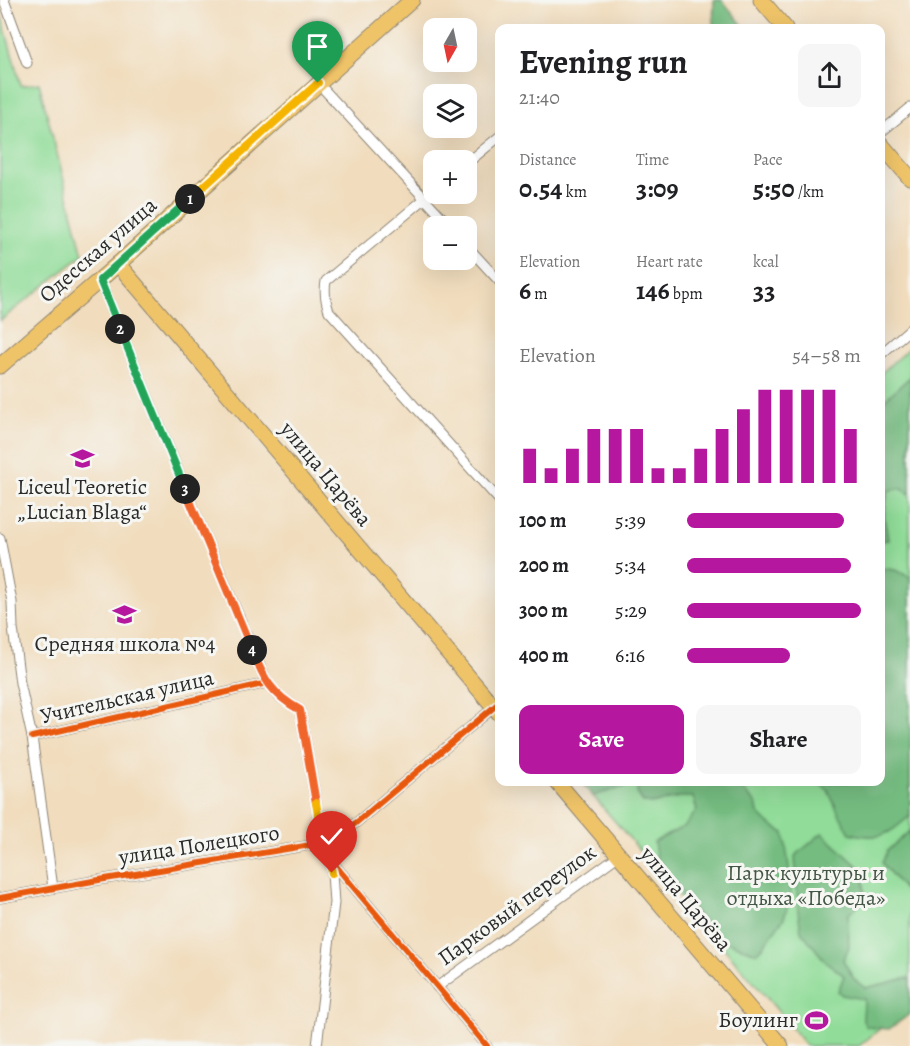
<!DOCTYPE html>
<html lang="en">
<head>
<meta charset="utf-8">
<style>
	:root { --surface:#fff; --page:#f6f6f6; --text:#202124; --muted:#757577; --accent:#b5179e }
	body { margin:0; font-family:Alegreya,serif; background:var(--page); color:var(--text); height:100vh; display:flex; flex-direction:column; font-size:22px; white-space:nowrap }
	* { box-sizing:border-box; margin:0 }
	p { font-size:20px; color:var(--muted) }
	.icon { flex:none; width:33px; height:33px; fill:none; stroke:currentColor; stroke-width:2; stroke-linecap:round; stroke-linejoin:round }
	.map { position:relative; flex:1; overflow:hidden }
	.side { position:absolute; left:495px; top:24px; width:390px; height:762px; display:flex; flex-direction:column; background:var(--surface); border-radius:12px; box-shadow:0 6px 24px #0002 }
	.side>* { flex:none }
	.needle { width:39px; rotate:189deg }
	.tools { position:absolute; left:423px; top:18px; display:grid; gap:12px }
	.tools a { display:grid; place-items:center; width:54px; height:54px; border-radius:12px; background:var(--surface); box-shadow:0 6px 24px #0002; font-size:30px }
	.pin { position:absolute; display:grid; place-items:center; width:51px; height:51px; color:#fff; margin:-62px -26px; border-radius:50% 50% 50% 0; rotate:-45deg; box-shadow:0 0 6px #0007 }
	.pin .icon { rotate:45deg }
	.km { position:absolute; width:30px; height:30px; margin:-15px; border-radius:50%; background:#222; color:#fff; font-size:16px; line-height:30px; text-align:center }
	.round { display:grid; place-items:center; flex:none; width:63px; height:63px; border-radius:12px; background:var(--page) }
	.overview { display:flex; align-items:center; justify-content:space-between; height:102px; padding:0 24px }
	h1 { font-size:33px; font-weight:700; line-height:45px }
	.metrics { display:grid; grid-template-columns:repeat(3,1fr); gap:9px; height:102px; padding:6px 24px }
	.metrics div { display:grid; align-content:center }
	.metrics b { font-size:26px; font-weight:700 }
	.metrics small { font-size:16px; font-weight:400 }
	.metrics p { font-size:16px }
	.chart { height:168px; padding:12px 24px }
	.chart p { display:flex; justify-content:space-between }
	.chart svg { width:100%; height:108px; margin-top:6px; stroke:var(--accent); stroke-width:6 }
	.action { display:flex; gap:12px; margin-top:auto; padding:12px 24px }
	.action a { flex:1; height:69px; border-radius:12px; background:var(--accent); color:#fff; font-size:24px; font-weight:700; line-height:69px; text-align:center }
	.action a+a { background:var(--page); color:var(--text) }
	ul { padding:0 24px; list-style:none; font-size:20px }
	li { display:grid; grid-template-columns:96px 72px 1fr; align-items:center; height:45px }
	li i { height:15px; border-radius:8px; background:var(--accent) }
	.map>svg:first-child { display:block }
	.green { fill:#90dc98; stroke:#5e8462; stroke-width:1.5 }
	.forest { fill:#74bc80; stroke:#507456; stroke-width:1.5 }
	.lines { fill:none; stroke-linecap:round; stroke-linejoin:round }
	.minor-casing { stroke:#8e8474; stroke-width:11 }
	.primary-casing { stroke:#8e8474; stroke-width:17 }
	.minor { stroke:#fff; stroke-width:9 }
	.primary { stroke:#efc469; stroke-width:15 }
	.cycleway-casing { stroke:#f6f6f2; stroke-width:10 }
	.cycleway { stroke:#e8590c; stroke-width:6 }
	.split-1-casing { stroke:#fff; stroke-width:12 }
	.split-2-casing { stroke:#fff; stroke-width:12 }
	.split-3-casing { stroke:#fff; stroke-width:12 }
	.split-4-casing { stroke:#fff; stroke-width:12 }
	.split-5-casing { stroke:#fff; stroke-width:12 }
	.split-6-casing { stroke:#fff; stroke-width:12 }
	.split-1 { stroke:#f5b400; stroke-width:8 }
	.split-2 { stroke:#22a559; stroke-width:8 }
	.split-3 { stroke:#22a559; stroke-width:8 }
	.split-4 { stroke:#f0652b; stroke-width:8 }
	.split-5 { stroke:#f0652b; stroke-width:8 }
	.split-6 { stroke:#f5b400; stroke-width:8 }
	.labels { text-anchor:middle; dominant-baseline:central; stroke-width:6; stroke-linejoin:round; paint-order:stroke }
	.street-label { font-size:22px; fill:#2b2b2b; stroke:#f6f6f2 }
	.poi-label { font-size:22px; fill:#2b2b2b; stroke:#f6f6f2 }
	.park-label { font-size:22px; fill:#445746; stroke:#f6f6f2 }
</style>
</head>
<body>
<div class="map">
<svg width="910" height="1046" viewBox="0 0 910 1046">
	<rect width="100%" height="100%" fill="#f6f6f2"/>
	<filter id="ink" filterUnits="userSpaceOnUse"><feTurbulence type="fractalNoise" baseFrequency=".0167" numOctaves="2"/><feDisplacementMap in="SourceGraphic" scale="12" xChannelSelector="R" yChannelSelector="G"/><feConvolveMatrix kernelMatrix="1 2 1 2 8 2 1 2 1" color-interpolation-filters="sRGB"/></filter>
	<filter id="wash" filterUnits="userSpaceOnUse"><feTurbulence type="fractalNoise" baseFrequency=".008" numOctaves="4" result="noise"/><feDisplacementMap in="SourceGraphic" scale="24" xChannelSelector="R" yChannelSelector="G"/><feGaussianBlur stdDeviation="1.35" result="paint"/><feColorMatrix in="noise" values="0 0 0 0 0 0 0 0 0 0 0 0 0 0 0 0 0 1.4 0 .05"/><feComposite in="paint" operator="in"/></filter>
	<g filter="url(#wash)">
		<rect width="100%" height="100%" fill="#f1ddbe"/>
		<g class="green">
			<path d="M0,11L21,86L39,83L83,255L0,321Z"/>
			<path d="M910,347V1004L859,1046H806L773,1005L581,782H880L881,373Z"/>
		</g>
		<g class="forest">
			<path d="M714,0H722L745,28H713Z"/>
			<path d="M910,377V494L900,488L888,491L884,515L888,540L881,541V403Z"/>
			<path d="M881,568L895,570L910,577V816C887,835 882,841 850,833L838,812L828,790L816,782H880Z"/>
			<path d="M581,782H718L733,783L745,792L756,803L758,813L769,824L784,833L789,867L791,894L784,918L762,948L756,953L720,939L705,924L657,861L654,842L685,826L697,810L693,797H680L651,804L643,802L637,793L638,783L593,796Z"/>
			<path d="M910,831V895L906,892L882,863L887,851Z"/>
			<path d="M822,833L863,871L865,899L848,915L849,947L843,960L854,979L865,988L907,978H910V1014L889,1029L867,1027L863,1021L864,999L842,995L838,991L844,976L825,961L801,931L798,911L795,856Z"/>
		</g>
	</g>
	<g filter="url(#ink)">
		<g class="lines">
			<defs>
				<g id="minor">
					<path d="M4,0L27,63"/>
					<path d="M318,83L450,226"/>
					<path d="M880,133L910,108"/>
					<path d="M466,164L500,136"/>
					<path d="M434,191L326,281C324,292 325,300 329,311L500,501"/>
					<path d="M466,245L500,282"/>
					<path d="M100,280L200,524L267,683"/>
					<path d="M880,355L910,329"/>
					<path d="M0,538L12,602L13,628L20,683L32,737L53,888"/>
					<path d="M32,737L267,683L280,697L300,710L323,843L329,858L487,1046"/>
					<path d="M0,898L93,881L323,843L340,834L357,822L500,702"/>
					<path d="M437,987L619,855"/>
					<path d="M317,1046L334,903L332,873L329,860"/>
				</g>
				<g id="primary">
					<path d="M761,0L785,28"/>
					<path d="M880,143L910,178"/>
					<path d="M118,264L500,714"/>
					<path d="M0,366L118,264L412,0"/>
					<path d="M557,782L781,1046"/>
				</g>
			</defs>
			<use href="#minor" class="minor-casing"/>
			<use href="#primary" class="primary-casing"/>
			<use href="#minor" class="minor"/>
			<use href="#primary" class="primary"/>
			<defs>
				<g id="cycleway">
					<path d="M100,280L200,524L267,683"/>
					<path d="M32,737L267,683L280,697L300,710L323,843L329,858L487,1046"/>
					<path d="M0,898L93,881L323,843L340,834L357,822L500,702"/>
				</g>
			</defs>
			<use href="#cycleway" class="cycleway-casing"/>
			<use href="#cycleway" class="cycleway"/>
		</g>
	</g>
	<g class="lines" filter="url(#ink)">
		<defs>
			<path id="split-1" d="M190,199L318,83"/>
			<path id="split-2" d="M120,329L100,280L190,199"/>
			<path id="split-3" d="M120,329L185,489"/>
			<path id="split-4" d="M185,489L252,650"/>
			<path id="split-5" d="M252,650C264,679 271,694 300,710L316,803"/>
			<path id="split-6" d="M316,803L323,843L329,858L332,873"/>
		</defs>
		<use href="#split-1" class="split-1-casing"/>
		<use href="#split-2" class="split-2-casing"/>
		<use href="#split-3" class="split-3-casing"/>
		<use href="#split-4" class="split-4-casing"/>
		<use href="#split-5" class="split-5-casing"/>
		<use href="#split-6" class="split-6-casing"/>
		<use href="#split-1" class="split-1"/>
		<use href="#split-2" class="split-2"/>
		<use href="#split-3" class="split-3"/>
		<use href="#split-4" class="split-4"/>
		<use href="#split-5" class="split-5"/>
		<use href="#split-6" class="split-6"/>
	</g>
	<defs>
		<symbol id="school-bare" viewBox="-9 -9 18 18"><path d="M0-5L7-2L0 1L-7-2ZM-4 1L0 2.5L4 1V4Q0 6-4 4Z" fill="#b5179e" stroke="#f6f6f2" stroke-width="2.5" paint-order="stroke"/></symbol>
		<symbol id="stadium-bare" viewBox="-9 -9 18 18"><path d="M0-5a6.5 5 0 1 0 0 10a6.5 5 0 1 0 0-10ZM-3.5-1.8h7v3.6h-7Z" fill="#b5179e" stroke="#f6f6f2" stroke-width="2.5" paint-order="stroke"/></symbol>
	</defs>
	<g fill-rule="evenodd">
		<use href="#school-bare" x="66" y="442" width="33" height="33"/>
		<use href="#school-bare" x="108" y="598" width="33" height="33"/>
		<use href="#stadium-bare" x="800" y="1004" width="33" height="33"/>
	</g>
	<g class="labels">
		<g class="street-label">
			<text transform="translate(98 250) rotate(-41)">Одесская улица</text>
			<text transform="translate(326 474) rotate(50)">улица Царёва</text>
			<text transform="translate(127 697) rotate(-13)">Учительская улица</text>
			<text transform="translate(199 845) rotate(-9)">улица Полецкого</text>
			<text transform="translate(686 899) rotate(50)">улица Царёва</text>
			<text transform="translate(517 905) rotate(-36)">Парковый переулок</text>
		</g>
		<g class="poi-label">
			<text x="82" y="487">Liceul Teoretic<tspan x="82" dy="25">„Lucian Blaga“</tspan></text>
			<text x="125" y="644">Средняя школа №4</text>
			<text x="798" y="1020" text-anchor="end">Боулинг</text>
		</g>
		<g class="park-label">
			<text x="806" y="873">Парк культуры и<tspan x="806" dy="25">отдыха «Победа»</tspan></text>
		</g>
	</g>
</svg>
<div class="tools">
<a><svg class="needle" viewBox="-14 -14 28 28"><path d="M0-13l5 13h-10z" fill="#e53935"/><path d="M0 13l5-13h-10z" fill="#757577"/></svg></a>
<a><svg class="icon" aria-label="layers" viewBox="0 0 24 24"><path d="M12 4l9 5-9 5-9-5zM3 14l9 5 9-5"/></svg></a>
<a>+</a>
<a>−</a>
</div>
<div class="pin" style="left:318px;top:83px;background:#1e9e55"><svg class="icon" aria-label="arrive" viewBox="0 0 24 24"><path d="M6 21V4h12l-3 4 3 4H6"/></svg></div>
<div class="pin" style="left:332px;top:873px;background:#d93025"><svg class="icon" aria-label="check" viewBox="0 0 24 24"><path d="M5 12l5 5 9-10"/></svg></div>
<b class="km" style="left:190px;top:199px">1</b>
<b class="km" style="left:120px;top:329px">2</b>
<b class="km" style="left:185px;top:489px">3</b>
<b class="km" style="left:252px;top:650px">4</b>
<section class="side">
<div class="overview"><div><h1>Evening run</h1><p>21:40</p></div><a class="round"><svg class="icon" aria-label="share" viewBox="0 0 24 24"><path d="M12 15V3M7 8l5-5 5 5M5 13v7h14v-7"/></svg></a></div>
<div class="metrics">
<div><p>Distance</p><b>0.54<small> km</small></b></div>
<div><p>Time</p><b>3:09</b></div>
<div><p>Pace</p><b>5:50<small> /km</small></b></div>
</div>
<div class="metrics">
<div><p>Elevation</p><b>6<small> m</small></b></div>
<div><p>Heart rate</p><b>146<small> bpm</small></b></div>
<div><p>kcal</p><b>33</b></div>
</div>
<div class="chart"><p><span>Elevation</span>54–58 m</p>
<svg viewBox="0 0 160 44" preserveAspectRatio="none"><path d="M5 44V30M15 44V38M25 44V30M35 44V22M45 44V22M55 44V22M65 44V38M75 44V38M85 44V30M95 44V22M105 44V14M115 44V6M125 44V6M135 44V6M145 44V6M155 44V22"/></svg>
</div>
<ul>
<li><b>100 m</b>5:39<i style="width:90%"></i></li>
<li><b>200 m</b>5:34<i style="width:94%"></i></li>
<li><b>300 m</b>5:29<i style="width:100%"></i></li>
<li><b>400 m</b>6:16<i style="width:59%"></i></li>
</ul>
<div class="action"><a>Save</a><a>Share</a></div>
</section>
</div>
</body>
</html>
